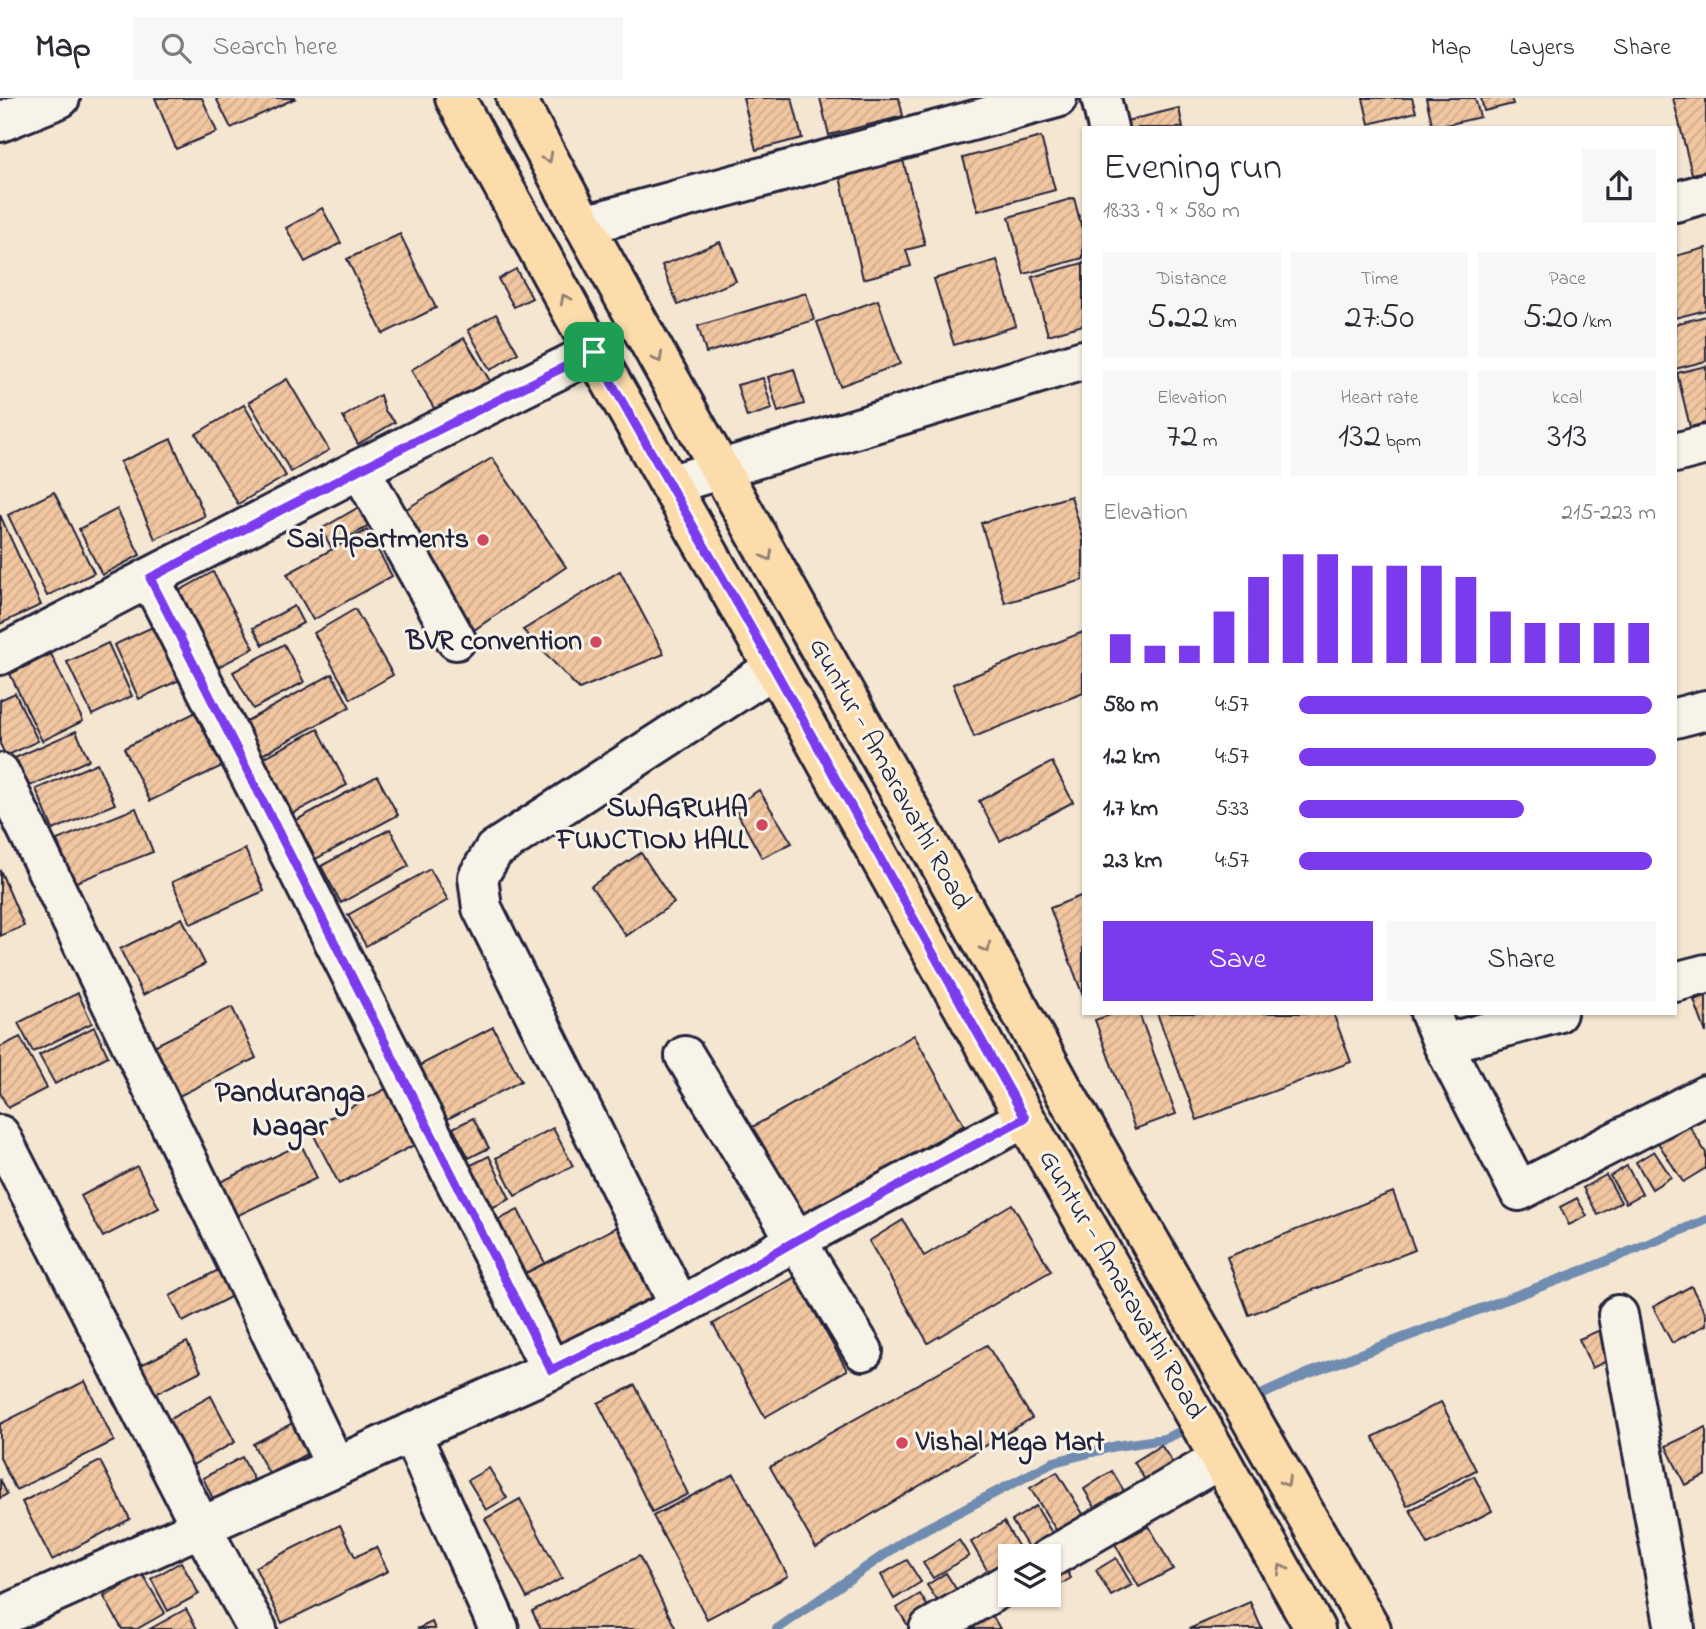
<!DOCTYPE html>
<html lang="en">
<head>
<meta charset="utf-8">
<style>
	:root { --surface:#fff; --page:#f7f7f7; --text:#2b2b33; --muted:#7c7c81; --line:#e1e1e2; --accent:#7c3aed }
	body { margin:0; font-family:"Indie Flower",sans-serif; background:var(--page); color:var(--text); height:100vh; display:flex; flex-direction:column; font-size:26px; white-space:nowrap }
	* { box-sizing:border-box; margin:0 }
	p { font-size:23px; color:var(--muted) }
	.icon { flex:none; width:38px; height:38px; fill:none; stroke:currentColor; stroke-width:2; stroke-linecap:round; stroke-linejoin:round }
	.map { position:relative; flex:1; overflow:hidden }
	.panel { position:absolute; left:1082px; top:28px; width:595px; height:889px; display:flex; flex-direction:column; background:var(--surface); border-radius:0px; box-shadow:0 2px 5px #0004 }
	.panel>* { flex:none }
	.buttons { position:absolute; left:998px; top:1446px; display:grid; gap:14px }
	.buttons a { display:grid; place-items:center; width:63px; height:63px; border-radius:0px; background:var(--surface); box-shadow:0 2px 5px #0004; font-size:35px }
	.pin { position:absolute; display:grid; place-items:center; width:60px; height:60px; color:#fff; margin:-30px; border-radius:14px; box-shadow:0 4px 10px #0006 }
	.round { display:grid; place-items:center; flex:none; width:74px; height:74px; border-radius:0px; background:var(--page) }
	.head { display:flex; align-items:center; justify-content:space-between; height:119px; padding:0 21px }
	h1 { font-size:38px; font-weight:600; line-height:52px }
	.figures { display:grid; grid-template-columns:repeat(3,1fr); gap:10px; height:119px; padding:7px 21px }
	.figures div { display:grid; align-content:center; border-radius:0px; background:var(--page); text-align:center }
	.figures b { font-size:35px; font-weight:600 }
	.figures small { font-size:19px; font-weight:400 }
	.figures p { font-size:19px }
	.chart { height:196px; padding:14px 21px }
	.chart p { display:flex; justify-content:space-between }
	.chart svg { width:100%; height:126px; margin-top:7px; stroke:var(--accent); stroke-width:6 }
	.button { display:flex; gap:14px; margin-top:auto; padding:14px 21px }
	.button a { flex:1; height:80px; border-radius:0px; background:var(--accent); color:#fff; font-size:28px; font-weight:600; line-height:80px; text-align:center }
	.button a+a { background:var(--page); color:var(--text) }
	ul { padding:0 21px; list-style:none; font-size:23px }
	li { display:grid; grid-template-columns:112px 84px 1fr; align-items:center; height:52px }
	li i { height:18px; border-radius:9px; background:var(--accent) }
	header { display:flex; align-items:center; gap:42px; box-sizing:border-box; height:98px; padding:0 35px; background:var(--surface); border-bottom:2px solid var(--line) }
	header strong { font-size:33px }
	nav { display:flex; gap:38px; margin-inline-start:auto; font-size:24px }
	.search { width:490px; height:63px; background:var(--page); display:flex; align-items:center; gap:18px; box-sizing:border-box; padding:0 24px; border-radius:0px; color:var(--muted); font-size:26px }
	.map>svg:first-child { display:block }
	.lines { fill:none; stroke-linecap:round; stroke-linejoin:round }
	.stream { stroke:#6f8cb1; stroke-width:10 }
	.building { fill:url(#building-hatch); stroke:#22223b; stroke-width:2 }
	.minor-casing { stroke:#22223b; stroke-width:44 }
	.primary-casing { stroke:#22223b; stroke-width:44 }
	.minor { stroke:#f7f3e8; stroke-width:38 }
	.primary { stroke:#fddcac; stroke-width:38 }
	.oneway { stroke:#907f74 }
	.route-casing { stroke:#fff; stroke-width:14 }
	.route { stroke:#7c3aed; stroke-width:9 }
	.poi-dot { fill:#d1495b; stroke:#f7f3e8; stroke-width:2.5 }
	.labels { text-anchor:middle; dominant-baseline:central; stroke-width:6; stroke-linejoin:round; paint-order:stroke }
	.poi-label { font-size:28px; font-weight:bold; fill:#22223b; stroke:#f7f3e8; text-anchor:end }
	.street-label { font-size:28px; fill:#22223b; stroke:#f7f3e8 }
	.neighbourhood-label { font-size:30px; font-weight:bold; fill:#22223b; stroke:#f7f3e8 }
</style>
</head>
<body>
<header>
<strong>Map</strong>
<div class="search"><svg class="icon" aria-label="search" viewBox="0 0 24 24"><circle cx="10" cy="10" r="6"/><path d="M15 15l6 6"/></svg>Search here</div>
<nav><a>Map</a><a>Layers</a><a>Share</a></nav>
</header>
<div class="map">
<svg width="1706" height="1531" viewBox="0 0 1706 1531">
	<defs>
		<pattern id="building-hatch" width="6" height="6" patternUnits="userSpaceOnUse" patternTransform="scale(1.75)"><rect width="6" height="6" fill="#f1c6a0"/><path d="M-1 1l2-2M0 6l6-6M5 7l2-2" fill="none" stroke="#ceaa8b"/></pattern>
	</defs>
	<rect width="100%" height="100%" fill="#f5e6d2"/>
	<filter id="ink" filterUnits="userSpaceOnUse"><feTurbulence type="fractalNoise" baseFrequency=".0143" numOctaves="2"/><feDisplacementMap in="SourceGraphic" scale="14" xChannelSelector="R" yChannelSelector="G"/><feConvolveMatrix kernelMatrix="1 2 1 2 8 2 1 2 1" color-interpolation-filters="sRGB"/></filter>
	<g filter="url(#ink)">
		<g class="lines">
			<g class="stream">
				<path d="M1248,1303L1307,1276L1587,1171L1706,1122"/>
				<path d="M777,1531L910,1439L1054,1364L1116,1348L1164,1341L1193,1328"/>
			</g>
		</g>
		<g class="building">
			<path d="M155,0H202L217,34L176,51Z"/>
			<path d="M216,0H296L231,30Z"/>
			<path d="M743,0H792L802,40L756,52Z"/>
			<path d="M820,0H899L903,18L829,37Z"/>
			<path d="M1363,0H1412L1416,14L1369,26Z"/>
			<path d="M1426,0H1475L1480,19L1433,30Z"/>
			<path d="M1481,0H1511L1513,6L1484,13Z"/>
			<path d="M1673,0H1706V73L1692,76Z"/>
			<path d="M1179,10L1183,30H1127L1126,23Z"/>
			<path d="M1041,39L1055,92L978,113L963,60Z"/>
			<path d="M903,62L925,147L906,152L911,168L863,181L840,79Z"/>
			<path d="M1074,100L1083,135V160L1024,176L1009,119Z"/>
			<path d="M322,110L341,145L305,164L286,130Z"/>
			<path d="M400,136L436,210L383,236L347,161Z"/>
			<path d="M720,144L736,183L678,207L662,167Z"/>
			<path d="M1706,150V212L1675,220V158Z"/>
			<path d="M997,162L1016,228L954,247L934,181Z"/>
			<path d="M1083,165V227L1048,237L1032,179Z"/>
			<path d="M516,171L532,200L514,209L498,181Z"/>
			<path d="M806,195L814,222L706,255L698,228Z"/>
			<path d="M878,202L900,266L840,288L817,224Z"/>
			<path d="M496,216L518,255L490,272L468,232Z"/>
			<path d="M1706,218V263L1675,271V226Z"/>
			<path d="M464,240L490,283L437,315L411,272Z"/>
			<path d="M1706,268V325L1690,329L1677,275Z"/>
			<path d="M794,271L804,306L778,314L768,279Z"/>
			<path d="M763,280L772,311L747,319L737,287Z"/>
			<path d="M287,281L329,352L291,374L249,304Z"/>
			<path d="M380,297L385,313L395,324L358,346L343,319Z"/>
			<path d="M244,307L286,378L238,406L196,336Z"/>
			<path d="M171,341L205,418L155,441L120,364Z"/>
			<path d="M492,360L566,469L474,532L401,414Z"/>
			<path d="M54,394L94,475L47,498L8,417Z"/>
			<path d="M1071,398L1083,440V482L1005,505L981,425Z"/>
			<path d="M359,409L369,428L331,449L321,431Z"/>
			<path d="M117,411L140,457L102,477L79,431Z"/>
			<path d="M0,417L41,507L0,526Z"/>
			<path d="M367,432L392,478L313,522L287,476Z"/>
			<path d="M620,473L664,556L579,591L523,532Z"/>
			<path d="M213,474L254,550L211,573L170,498Z"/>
			<path d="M294,508L303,525L263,547L253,530Z"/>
			<path d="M355,511L393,577L351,601L314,535Z"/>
			<path d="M163,524L188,578L139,601L114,547Z"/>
			<path d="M1083,534V595L974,639L953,586Z"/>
			<path d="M108,545L132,598L92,617L67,564Z"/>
			<path d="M284,546L304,584L253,611L233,574Z"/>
			<path d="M51,556L83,623L42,643L10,576Z"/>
			<path d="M332,576L350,609L258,659L241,626Z"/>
			<path d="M15,595L38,643L6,658L0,646V602Z"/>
			<path d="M200,612L226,666L150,703L124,650Z"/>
			<path d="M318,631L347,687L290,717L261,661Z"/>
			<path d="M76,633L89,662L23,691L10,662Z"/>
			<path d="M1052,664L1073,704L1000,743L979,703Z"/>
			<path d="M97,665L115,706L53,732L36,691Z"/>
			<path d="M377,678L398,717L312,763L291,725Z"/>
			<path d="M759,692L792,745L762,760L734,709Z"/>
			<path d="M136,710L153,754L74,785L57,742Z"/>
			<path d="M390,731L409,768L341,805L321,768Z"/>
			<path d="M245,751L264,793L191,826L172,784Z"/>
			<path d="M641,755L674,805L626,838L591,788Z"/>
			<path d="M430,771L448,802L366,848L348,817Z"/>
			<path d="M0,772L24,828L0,838Z"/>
			<path d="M1083,797V898L1050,810Z"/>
			<path d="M182,820L205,866L143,897L120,851Z"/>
			<path d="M78,895L92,925L33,954L18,925Z"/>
			<path d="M1706,898V935L1694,902Z"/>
			<path d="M232,909L256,960L169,1003L144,953Z"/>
			<path d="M1115,915H1139L1176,1016L1135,1031L1095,922Z"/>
			<path d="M1157,915H1333L1351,964L1197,1022Z"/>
			<path d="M94,929L108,958L55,986L39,957Z"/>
			<path d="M493,929L521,983L438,1026L411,972Z"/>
			<path d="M914,937L964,1027L797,1121L747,1032Z"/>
			<path d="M20,939L47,990L8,1010L0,995V949Z"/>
			<path d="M389,989L418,1045L339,1086L310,1030Z"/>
			<path d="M473,1020L489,1050L469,1060L453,1030Z"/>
			<path d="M1687,1024L1706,1055V1070L1683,1084L1657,1043Z"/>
			<path d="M553,1030L573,1068L515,1098L496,1060Z"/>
			<path d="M301,1046L317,1080L230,1121L214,1087Z"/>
			<path d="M1654,1053L1671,1079L1652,1091L1636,1064Z"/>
			<path d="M489,1058L510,1101L483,1114L461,1072Z"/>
			<path d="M137,1068L159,1110L103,1139L81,1098Z"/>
			<path d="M1627,1068L1642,1096L1626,1105L1610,1078Z"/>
			<path d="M1606,1077L1621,1104L1598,1117L1583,1090Z"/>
			<path d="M1393,1094L1415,1152L1249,1217L1227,1159Z"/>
			<path d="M1577,1100L1587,1118L1569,1127L1560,1109Z"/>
			<path d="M1012,1106L1051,1173L928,1245L869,1143L903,1122L924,1158Z"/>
			<path d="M518,1112L545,1165L520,1178L492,1125Z"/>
			<path d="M617,1129L657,1208L560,1257L520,1178Z"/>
			<path d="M218,1172L232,1198L183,1224L170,1198Z"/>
			<path d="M795,1179L847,1272L765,1319L713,1226Z"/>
			<path d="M1691,1188L1706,1216V1227L1672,1245L1653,1209Z"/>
			<path d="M1605,1230L1618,1258L1592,1270L1579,1241Z"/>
			<path d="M187,1244L201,1273L151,1298L137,1269Z"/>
			<path d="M987,1247L1032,1320L816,1450L770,1369Z"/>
			<path d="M85,1283L114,1343L16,1392L0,1360V1326Z"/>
			<path d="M635,1287L688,1396L652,1414L598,1305Z"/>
			<path d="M211,1298L235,1344L180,1374L156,1329Z"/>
			<path d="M1441,1304L1476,1372L1407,1408L1373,1339Z"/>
			<path d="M300,1321L316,1351L269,1376L253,1346Z"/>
			<path d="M1706,1329V1377L1685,1387L1666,1348Z"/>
			<path d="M1161,1347L1176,1370L1148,1387L1134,1364Z"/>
			<path d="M242,1359L254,1382L214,1403L203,1380Z"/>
			<path d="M100,1363L130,1421L52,1462L22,1404Z"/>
			<path d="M489,1370L507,1400L486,1412L468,1382Z"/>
			<path d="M1112,1373L1127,1398L1099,1416L1084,1391Z"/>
			<path d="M1057,1374L1088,1424L1061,1440L1030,1390Z"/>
			<path d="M734,1376L788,1478L707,1521L653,1418Z"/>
			<path d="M1474,1378L1492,1413L1428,1446L1410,1412Z"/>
			<path d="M0,1381L7,1396L0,1400Z"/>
			<path d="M520,1401L562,1480L527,1500L485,1421Z"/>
			<path d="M1036,1408L1055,1440L1031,1454L1012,1423Z"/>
			<path d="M1004,1424L1024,1458H1010V1468L991,1479L971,1444Z"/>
			<path d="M340,1427L355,1459L376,1449L388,1473L282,1525L255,1469Z"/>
			<path d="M1149,1428L1173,1471L1139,1489L1115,1446Z"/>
			<path d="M959,1442L969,1458L933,1480L923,1465Z"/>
			<path d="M639,1458L676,1531H541L532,1513Z"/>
			<path d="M1116,1460L1132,1487L1111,1498L1096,1472Z"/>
			<path d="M907,1462L921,1484L894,1501L881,1477Z"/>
			<path d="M181,1464L199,1496L168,1513L151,1481Z"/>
			<path d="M1063,1465L1071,1480L1048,1494V1474Z"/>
			<path d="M946,1475L963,1502L945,1514L927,1487Z"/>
			<path d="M143,1477L165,1515L137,1531H122L104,1499Z"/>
			<path d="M920,1496L934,1519L910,1531L897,1510Z"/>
			<path d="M1250,1504L1262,1531H1189Z"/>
			<path d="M186,1511L197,1531H150Z"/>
			<path d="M991,1515L1000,1531H961Z"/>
			<path d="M432,1524L435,1531H417Z"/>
		</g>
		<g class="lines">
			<defs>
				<g id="minor">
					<path d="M1101,0L1108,30"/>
					<path d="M0,24L60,0"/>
					<path d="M1675,104L1706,95"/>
					<path d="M584,127L1057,0"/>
					<path d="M1675,355L1706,347"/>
					<path d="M360,371L456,542"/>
					<path d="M669,387L1083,262"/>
					<path d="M150,480L551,1272"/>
					<path d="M0,557L360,371L594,254"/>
					<path d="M1675,620L1706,612"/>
					<path d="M0,675L336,1369"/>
					<path d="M1675,884L1706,876"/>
					<path d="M1430,915L1443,946L1519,1093L1706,997"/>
					<path d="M1443,946L1557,915"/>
					<path d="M685,958L863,1253"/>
					<path d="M0,1037L201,1429L257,1531"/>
					<path d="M680,1209L482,810L478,779L494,752L774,570"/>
					<path d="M1618,1217L1675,1531"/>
					<path d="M411,1335L499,1531"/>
					<path d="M1048,1461L1220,1361"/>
					<path d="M0,1519L551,1272L680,1209L797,1142L1025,1020"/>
					<path d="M929,1531L1010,1484"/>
				</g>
				<g id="primary">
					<path d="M455,0L594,254L774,570L1025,1020L1220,1361L1315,1531"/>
					<path d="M516,0L584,127L946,777L1065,995L1371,1531"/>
				</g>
			</defs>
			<use href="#minor" class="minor-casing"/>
			<use href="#primary" class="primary-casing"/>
			<use href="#minor" class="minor"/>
			<use href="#primary" class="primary"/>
		</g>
		<defs><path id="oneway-chevron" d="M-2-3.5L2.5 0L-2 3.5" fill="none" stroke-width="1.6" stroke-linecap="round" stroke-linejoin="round" transform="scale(1.75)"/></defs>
		<g class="oneway">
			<use href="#oneway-chevron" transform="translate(548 60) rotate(62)"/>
			<use href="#oneway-chevron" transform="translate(565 201) rotate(-118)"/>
			<use href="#oneway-chevron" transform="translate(658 260) rotate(61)"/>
			<use href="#oneway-chevron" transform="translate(768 458) rotate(61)"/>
			<use href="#oneway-chevron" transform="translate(986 850) rotate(61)"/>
			<use href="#oneway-chevron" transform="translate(1286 1384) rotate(60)"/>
			<use href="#oneway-chevron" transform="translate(1282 1471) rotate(-119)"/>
		</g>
	</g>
	<g class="lines" filter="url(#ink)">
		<defs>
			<path id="route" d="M594,254L774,570L1025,1020L797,1142L680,1209L551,1272L150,480L360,371Z"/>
		</defs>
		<use href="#route" class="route-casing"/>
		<use href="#route" class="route"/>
	</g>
	<g class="poi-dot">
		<circle cx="483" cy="442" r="7"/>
		<circle cx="596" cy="544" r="7"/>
		<circle cx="762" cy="727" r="7"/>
		<circle cx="902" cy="1345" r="7"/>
	</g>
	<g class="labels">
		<g class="poi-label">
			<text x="469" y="442">Sai Apartments</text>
			<text x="582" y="544">BVR convention</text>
			<text x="748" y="711">SWAGRUHA<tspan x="748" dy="32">FUNCTION HALL</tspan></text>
			<text x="916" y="1345" text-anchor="start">Vishal Mega Mart</text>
		</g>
		<g class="street-label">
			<text transform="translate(889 676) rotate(61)">Guntur - Amaravathi Road</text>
			<text transform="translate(1121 1187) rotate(60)">Guntur - Amaravathi Road</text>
		</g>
		<g class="neighbourhood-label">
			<text x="290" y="996">Panduranga<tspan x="290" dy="34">Nagar</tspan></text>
		</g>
	</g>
</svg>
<div class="buttons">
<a><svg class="icon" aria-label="layers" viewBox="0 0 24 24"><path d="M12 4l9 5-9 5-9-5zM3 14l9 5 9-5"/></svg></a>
</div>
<div class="pin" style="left:594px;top:254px;background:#1e9e55"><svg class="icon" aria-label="arrive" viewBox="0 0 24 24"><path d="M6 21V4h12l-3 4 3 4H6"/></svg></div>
<section class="panel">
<div class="head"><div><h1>Evening run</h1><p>18:33 · 9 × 580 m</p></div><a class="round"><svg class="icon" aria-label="share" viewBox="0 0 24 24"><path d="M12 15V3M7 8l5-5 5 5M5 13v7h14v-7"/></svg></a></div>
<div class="figures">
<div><p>Distance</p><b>5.22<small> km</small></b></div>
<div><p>Time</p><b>27:50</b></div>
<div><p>Pace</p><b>5:20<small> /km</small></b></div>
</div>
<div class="figures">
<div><p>Elevation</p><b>72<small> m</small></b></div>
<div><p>Heart rate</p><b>132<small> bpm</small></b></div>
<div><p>kcal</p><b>313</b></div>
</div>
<div class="chart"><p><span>Elevation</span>215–223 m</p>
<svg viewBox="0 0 160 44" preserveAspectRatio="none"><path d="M5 44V34M15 44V38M25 44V38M35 44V26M45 44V14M55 44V6M65 44V6M75 44V10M85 44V10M95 44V10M105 44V14M115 44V26M125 44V30M135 44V30M145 44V30M155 44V30"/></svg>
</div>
<ul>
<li><b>580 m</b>4:57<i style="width:99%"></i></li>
<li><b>1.2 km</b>4:57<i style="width:100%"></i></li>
<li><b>1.7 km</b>5:33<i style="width:63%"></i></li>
<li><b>2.3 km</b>4:57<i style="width:99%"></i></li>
</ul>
<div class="button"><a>Save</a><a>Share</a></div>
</section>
</div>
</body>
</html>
